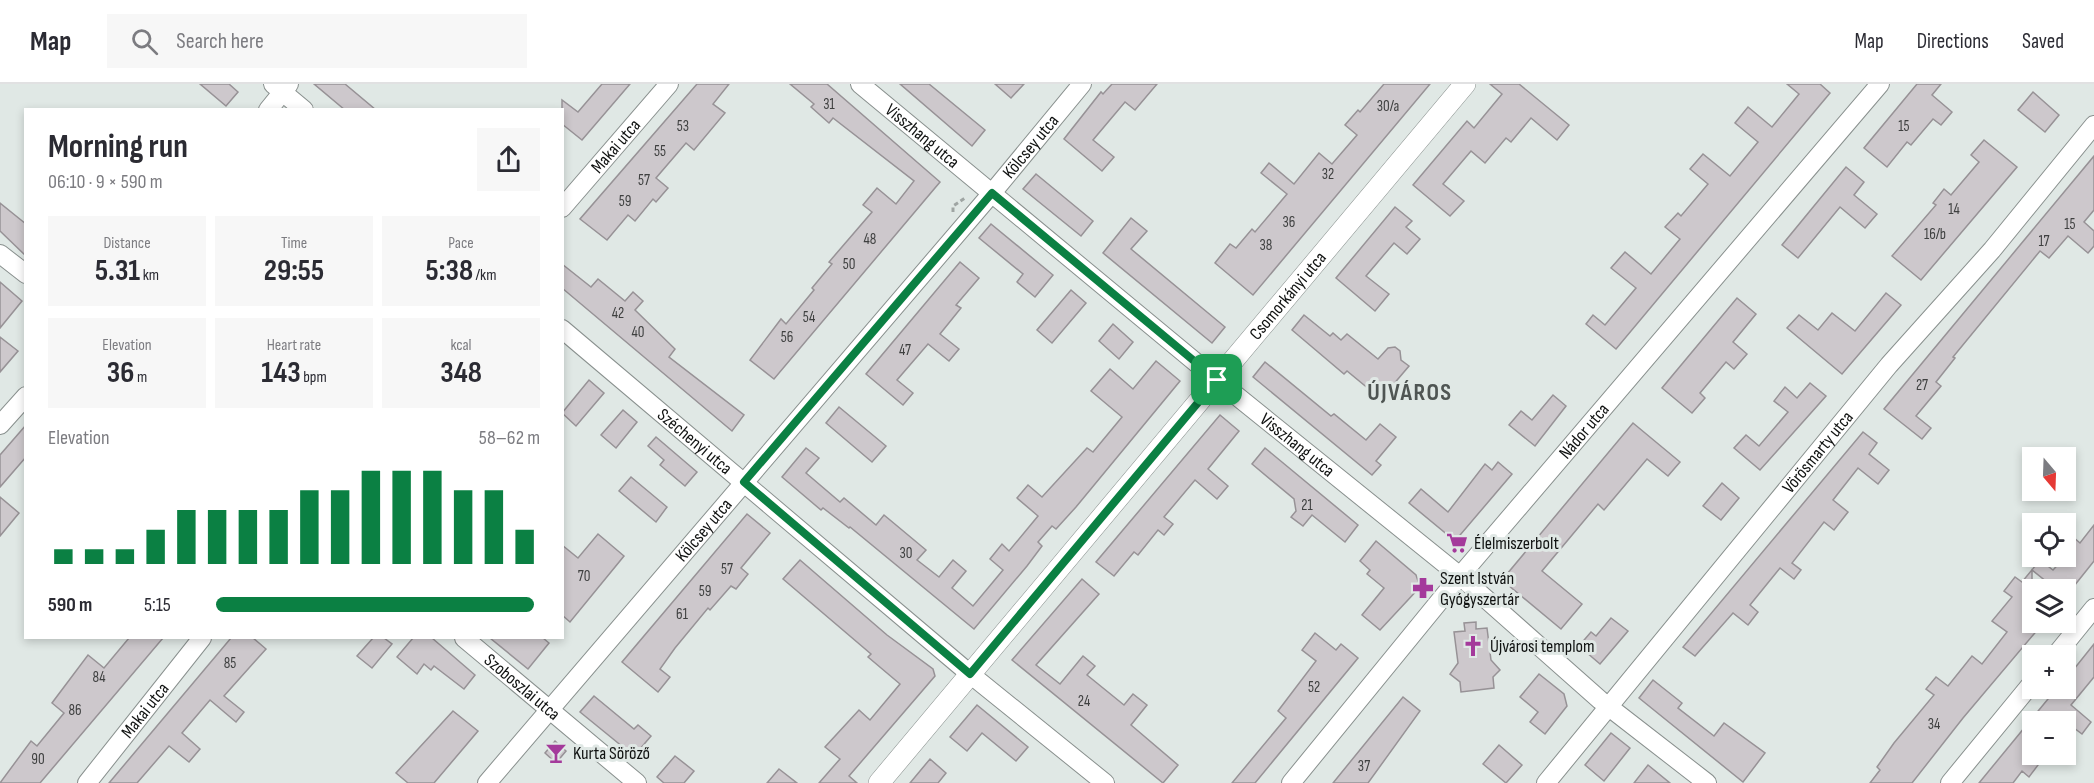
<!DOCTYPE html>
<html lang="en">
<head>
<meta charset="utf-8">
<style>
	:root { --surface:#fff; --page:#f7f7f7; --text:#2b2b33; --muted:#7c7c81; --line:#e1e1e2; --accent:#0b8043 }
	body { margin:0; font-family:"Sofia Sans Condensed",sans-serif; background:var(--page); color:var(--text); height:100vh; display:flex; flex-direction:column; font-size:22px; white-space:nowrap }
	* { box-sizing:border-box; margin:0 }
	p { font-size:20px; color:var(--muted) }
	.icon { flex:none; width:33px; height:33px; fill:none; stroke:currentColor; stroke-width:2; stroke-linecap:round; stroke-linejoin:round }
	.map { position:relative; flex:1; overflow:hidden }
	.details { position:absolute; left:24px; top:24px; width:540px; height:531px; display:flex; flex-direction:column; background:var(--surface); border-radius:0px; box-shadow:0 3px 9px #0003 }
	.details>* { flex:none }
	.needle { width:39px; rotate:161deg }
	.buttons { position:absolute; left:2022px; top:363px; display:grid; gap:12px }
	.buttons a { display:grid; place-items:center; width:54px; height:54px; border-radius:0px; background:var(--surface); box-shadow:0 3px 9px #0003; font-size:30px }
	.pin { position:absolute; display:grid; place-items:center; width:51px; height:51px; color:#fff; margin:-26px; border-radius:12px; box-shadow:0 3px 9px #0006 }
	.round { display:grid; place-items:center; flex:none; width:63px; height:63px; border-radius:0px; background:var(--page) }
	.head { display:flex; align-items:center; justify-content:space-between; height:102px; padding:0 24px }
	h1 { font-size:33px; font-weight:700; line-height:45px }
	.metrics { display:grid; grid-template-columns:repeat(3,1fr); gap:9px; height:102px; padding:6px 24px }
	.metrics div { display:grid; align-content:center; border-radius:0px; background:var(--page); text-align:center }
	.metrics b { font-size:30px; font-weight:700 }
	.metrics small { font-size:16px; font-weight:400 }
	.metrics p { font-size:16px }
	.chart { height:168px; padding:12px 24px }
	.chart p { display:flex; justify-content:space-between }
	.chart svg { width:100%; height:108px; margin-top:6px; stroke:var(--accent); stroke-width:6 }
	ul { padding:0 24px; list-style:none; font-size:20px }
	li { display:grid; grid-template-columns:96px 72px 1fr; align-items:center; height:45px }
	li i { height:15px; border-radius:8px; background:var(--accent) }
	header { display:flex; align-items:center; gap:36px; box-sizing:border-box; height:84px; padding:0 30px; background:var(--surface); border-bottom:2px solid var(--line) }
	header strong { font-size:28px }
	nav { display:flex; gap:33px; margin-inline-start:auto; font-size:21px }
	.search { width:420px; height:54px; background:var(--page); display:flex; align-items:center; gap:15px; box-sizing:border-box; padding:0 21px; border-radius:0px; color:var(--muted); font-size:22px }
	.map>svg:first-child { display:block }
	.building { fill:#cdc8cc; stroke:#979296; stroke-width:1.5 }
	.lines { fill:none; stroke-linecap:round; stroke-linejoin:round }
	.minor-casing { stroke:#89908e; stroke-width:20 }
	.tertiary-casing { stroke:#89908e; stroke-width:22 }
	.path { stroke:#9fa5a3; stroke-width:3; stroke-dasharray:4.5 3; stroke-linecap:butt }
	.minor { stroke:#fff; stroke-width:18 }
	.tertiary { stroke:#fff; stroke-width:21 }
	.route-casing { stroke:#fff; stroke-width:12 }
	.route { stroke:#0b8043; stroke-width:8 }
	.labels { text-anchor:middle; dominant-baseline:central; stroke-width:6; stroke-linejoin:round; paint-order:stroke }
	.number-label { font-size:15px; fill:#3f4040 }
	.street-label { font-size:18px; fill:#101211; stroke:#e0e8e5 }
	.poi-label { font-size:18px; fill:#101211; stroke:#e0e8e5; text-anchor:start }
	.district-label { font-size:24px; font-weight:bold; letter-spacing:1.5px; fill:#4f5553; stroke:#e0e8e5 }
</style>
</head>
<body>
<header>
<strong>Map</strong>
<div class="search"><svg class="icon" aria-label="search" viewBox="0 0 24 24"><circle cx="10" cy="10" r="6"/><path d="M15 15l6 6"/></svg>Search here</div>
<nav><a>Map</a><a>Directions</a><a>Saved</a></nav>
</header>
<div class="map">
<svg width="2094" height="699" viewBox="0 0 2094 699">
	<rect width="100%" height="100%" fill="#e0e8e5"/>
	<g class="building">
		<path d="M200,0H229L238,8L226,22Z"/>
		<path d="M314,0H345L376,26H345Z"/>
		<path d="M602,0H630L582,56L562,40V16L578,28Z"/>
		<path d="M697,0H729L713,20L725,29L694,66L686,59L656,94L668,104L656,118L653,115L635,137L628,131L607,156L580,135Z"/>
		<path d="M790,0H827L940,98L774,295L750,276L781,235L786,240L814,206L812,204L832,180L829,178L872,128L863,121L877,104L896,120L914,97L833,34L829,39L811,23L814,20Z"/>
		<path d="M900,0H929L985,46L972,62Z"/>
		<path d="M995,0H1024L1011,14Z"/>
		<path d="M1112,0H1157L1135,26L1125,18L1093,56L1114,73L1102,87L1064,55L1101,8L1103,10Z"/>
		<path d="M1384,0H1430L1253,211L1215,179L1230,160L1236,164L1252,145L1255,148L1287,110L1261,89L1269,79L1294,100L1319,69L1332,80L1357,51L1345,41L1358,26L1360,28Z"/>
		<path d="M1490,0H1519L1569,41L1557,56L1531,34L1511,58L1506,54L1485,79L1471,67L1443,100L1464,117L1450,132L1413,101L1467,37L1474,44L1502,10Z"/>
		<path d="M1787,0H1820L1830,9L1616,265L1586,240L1593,231L1605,241L1636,204L1611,184L1625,168L1651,190L1680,155L1665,143L1678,129L1681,132L1708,100L1690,85L1703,70L1730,92L1758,58L1735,39L1748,23L1772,43L1799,10Z"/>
		<path d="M1917,0H1941L1932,11L1952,28L1941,41L1933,35L1911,61L1907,58L1887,83L1864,64Z"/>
		<path d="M2033,8L2059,31L2045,48L2018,26Z"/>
		<path d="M1984,56L2017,83L1921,196L1892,172L1936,121L1933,119L1944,105L1951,111L1979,78L1971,71Z"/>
		<path d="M2094,72V126L2084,138L2094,147V162L2088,169L2068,152L2049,174L2040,167L1953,273L1955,274L1936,298L1941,302L1916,332L1931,344L1922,355L1884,325Z"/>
		<path d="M1846,83L1864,98L1854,111L1877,130L1865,144L1840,123L1798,174L1782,161Z"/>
		<path d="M1036,90L1093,137L1081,152L1023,105Z"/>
		<path d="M0,119L26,140V172L0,147Z"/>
		<path d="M1395,123L1412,137L1406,143L1420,155L1407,170L1394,159L1366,192L1389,210L1375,227L1336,194Z"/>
		<path d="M1131,134L1147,147L1131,165L1225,243L1212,259L1103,169Z"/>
		<path d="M991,140L1053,191L1035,213L1017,198L1023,190L979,154Z"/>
		<path d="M960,178L979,194L956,221L961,224L940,250L959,265L949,277L928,260L897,296L913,309L903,321L866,290Z"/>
		<path d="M562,180L591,203L598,195L625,217L633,208L643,217L635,226L675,265L669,273L744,331L732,347L562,204Z"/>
		<path d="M0,198L22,217L0,244Z"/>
		<path d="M1071,206L1086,219L1052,259L1037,246Z"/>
		<path d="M1886,209L1901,221L1842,290L1787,244L1799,231L1818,246L1832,229L1855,247Z"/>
		<path d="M1737,214L1756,230L1733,258L1747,270L1734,285L1726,278L1700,309L1705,314L1692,329L1662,304Z"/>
		<path d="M1304,231L1330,252L1333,249L1341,256L1347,250L1378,275L1388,264L1395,263L1400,267L1401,276L1409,282L1381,315L1347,287L1344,290L1292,246Z"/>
		<path d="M1113,240L1133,258L1119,275L1099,257Z"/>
		<path d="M0,253L18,267L0,288Z"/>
		<path d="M1156,277L1180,297L1076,423L1056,445L1052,442L1038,458L1042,462L1027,482L974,545L850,443L849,444L823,424L821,426L782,393L806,364L819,374L806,389L840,418L844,414L876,441L884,431L926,466L917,476L939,493L953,476L966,487L952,504L973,522L1003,486L990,475L1002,460L1009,467L1038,432L1017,414L1028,401L1042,413L1087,364L1093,368L1122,333L1091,307L1110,285L1133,305Z"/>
		<path d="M1265,278L1331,332L1334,330L1366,356L1380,340L1396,353L1376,377L1381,381L1372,391L1253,293Z"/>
		<path d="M589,296L604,309L576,342L562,329Z"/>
		<path d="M1810,299L1826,312L1760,386L1734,364L1746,351L1759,362L1788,328L1774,317L1785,303L1797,314Z"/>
		<path d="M1553,311L1566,322L1535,362L1509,341L1521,327L1532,336Z"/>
		<path d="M839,323L886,362L872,378L826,339Z"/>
		<path d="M623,326L637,338L616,364L601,351Z"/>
		<path d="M1220,331L1239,347L1208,385L1228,402L1217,415L1195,396L1164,433L1173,440L1164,451L1158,446L1138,471L1134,468L1114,492L1096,478Z"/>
		<path d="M1633,339L1680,378L1668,392L1647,375L1604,426L1598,420L1542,487L1582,520L1561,545L1502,496Z"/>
		<path d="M26,341V373L0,403V371Z"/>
		<path d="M1863,348L1877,359L1869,370L1889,386L1878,400L1858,384L1833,416L1848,428L1834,446L1824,438L1792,479L1801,486L1794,495L1780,484L1750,521L1758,528L1748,541L1733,529L1695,572L1683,563Z"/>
		<path d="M656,353L697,388L685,402L660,381L664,376L648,362Z"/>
		<path d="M1265,364L1358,441L1345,458L1312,431L1303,442L1291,433L1296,427L1294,415L1252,380Z"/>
		<path d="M1498,378L1512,390L1455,457L1409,419L1421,405L1448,428L1485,380L1492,386Z"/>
		<path d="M631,393L667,423L656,438L619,407Z"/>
		<path d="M1722,399L1739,414L1721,436L1703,422Z"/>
		<path d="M0,413L19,429L0,452Z"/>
		<path d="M747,430L770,449L741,484L748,490L736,505L731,502L710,526L708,524L675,564L660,585L670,593L658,608L622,578Z"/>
		<path d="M2094,441V477L2066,512V506H2057L2032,486V538L2039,544L1963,634L1912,699H1870L1880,686L1877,683L1894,659L1934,611L1926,605L1936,593L1948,602L1972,572L1982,580L2007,548L1992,537L2012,513L2004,507L2015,493L2022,498L2040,476L2053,486L2066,472V447L2080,459Z"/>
		<path d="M598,450L624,472L570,538L562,531V461L578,474Z"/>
		<path d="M1376,457L1416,491L1420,503L1380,546L1362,531L1384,504L1367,490L1370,486L1360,477Z"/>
		<path d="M800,476L887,551L933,585L935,592L849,692L857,699H819L840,675L825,663L859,626L870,636L900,600L868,573L871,570L783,495Z"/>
		<path d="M1082,495L1099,510L1036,581L1060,600L1083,572L1095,582L1087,591L1124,621L1133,610L1147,621L1131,641L1178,681L1163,699L1012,576Z"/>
		<path d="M1611,534L1628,547L1600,580L1579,562L1591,548L1596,552Z"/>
		<path d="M1476,538V545L1487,544L1491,576L1500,586L1493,593L1494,604L1461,608L1460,598L1450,590L1458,579L1454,548L1465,547L1464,539Z"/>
		<path d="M1315,549L1336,566L1341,560L1358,574L1255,699H1232L1286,634L1278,627L1316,577L1302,566Z"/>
		<path d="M129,554H163L40,699H0L31,657L37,662L64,629L52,619L88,571L104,584Z"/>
		<path d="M231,554H253L266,565L224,612L244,628L236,638L210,616L182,649L200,665L189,678L169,662L137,699H109Z"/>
		<path d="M373,554H384L392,560L372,584L357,572Z"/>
		<path d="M413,554H432L475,591L464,605L434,582L431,586L424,580L417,590L397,573Z"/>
		<path d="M490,554H543L549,559L528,585Z"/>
		<path d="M2094,560V593L2071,621L2091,638L2082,650L2066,638H2032V670L2041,677L2029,693L2022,687L2013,699H1979L2057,604H2066V595Z"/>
		<path d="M1539,590L1564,610L1567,622L1545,650L1530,638L1538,628L1520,613Z"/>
		<path d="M1653,596L1682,619L1678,624L1714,652L1724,639L1765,669L1743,698L1639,614Z"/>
		<path d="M594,612L634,645L638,641L651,652L634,672L580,628Z"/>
		<path d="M1403,613L1420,627L1368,699H1333Z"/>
		<path d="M977,621L1028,663L1016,677L982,649L967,667L950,653Z"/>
		<path d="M453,627L478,647L434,699H408L396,689Z"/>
		<path d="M1611,649L1630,664L1604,697L1585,681Z"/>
		<path d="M555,657L566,667L556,679L545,669Z"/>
		<path d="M1499,661L1522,681L1506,699L1483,680Z"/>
		<path d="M675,672L694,687L684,699H664L657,693Z"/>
		<path d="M930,675L946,689L938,699H910Z"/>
		<path d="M1648,681L1670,699H1634Z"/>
		<path d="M779,685L797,699H767Z"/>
	</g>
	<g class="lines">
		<defs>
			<g id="minor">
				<path d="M273,0L304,26"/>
				<path id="s1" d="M860,0L1217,296L1460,492L1600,616L1707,699"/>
				<path d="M268,26L289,0"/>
				<path id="s2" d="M562,124L669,0"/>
				<path d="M0,170L26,190"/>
				<path id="s3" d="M562,245L970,590L1105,699"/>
				<path d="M0,341L26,312"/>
				<path id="s4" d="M464,554L637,699"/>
				<path d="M2055,572L2094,524"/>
				<path id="s5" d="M87,699L202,554"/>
				<path id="s6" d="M487,699L992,109L1082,0"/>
				<path id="s7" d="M1291,699L1460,492L1880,0"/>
				<path id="s8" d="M1546,699L1889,281L1992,166L2094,41"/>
				<path d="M1950,699L2032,599"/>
			</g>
			<g id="tertiary">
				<path id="s9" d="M879,699L1465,0"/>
			</g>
		</defs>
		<use href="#minor" class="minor-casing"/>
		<use href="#tertiary" class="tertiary-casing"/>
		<path class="path" d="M953,128V122L965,114"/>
		<use href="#minor" class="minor"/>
		<use href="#tertiary" class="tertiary"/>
	</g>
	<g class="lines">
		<defs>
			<path id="route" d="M992,109L1217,296L970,590L744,398Z"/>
		</defs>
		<use href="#route" class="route-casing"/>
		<use href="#route" class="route"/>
	</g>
	<defs>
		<symbol id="supermarket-bare" viewBox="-9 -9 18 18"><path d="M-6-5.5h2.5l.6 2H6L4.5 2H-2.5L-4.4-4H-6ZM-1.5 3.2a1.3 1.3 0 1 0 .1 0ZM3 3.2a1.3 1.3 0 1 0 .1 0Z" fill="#a43a9b" stroke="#e0e8e5" stroke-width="2.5" paint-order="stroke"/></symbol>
		<symbol id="pharmacy-bare" viewBox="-9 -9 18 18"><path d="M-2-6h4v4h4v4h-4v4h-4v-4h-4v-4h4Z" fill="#a43a9b" stroke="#e0e8e5" stroke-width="2.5" paint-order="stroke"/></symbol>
		<symbol id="church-bare" viewBox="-9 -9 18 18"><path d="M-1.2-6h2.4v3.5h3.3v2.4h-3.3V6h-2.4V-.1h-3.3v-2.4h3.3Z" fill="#a43a9b" stroke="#e0e8e5" stroke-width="2.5" paint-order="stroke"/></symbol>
		<symbol id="bar-bare" viewBox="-9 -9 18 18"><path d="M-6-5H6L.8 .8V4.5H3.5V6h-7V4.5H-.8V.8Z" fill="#a43a9b" stroke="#e0e8e5" stroke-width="2.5" paint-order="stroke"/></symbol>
	</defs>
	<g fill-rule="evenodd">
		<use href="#supermarket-bare" x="1442" y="444" width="30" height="30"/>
		<use href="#pharmacy-bare" x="1408" y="489" width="30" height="30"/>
		<use href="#church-bare" x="1458" y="547" width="30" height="30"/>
		<use href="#bar-bare" x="541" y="654" width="30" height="30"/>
	</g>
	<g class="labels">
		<g class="number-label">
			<text x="829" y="20">31</text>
			<text x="1388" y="22">30/a</text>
			<text x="683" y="42">53</text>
			<text x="1904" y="42">15</text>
			<text x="660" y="67">55</text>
			<text x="1328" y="90">32</text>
			<text x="644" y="96">57</text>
			<text x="625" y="117">59</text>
			<text x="1954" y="125">14</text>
			<text x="1289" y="138">36</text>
			<text x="2070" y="140">15</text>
			<text x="1935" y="150">16/b</text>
			<text x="870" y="155">48</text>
			<text x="2044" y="157">17</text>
			<text x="1266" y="161">38</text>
			<text x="849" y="180">50</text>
			<text x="618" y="229">42</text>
			<text x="809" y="233">54</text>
			<text x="638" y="248">40</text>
			<text x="787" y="253">56</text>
			<text x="905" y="266">47</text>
			<text x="1922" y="301">27</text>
			<text x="1307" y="421">21</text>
			<text x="906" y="469">30</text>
			<text x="727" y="485">57</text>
			<text x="584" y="492">70</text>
			<text x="705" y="507">59</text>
			<text x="682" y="530">61</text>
			<text x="230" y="579">85</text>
			<text x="99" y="593">84</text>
			<text x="1314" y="603">52</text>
			<text x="1084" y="617">24</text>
			<text x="75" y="626">86</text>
			<text x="1934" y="640">34</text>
			<text x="38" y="675">90</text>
			<text x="1364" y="682">37</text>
		</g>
		<g class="street-label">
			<text stroke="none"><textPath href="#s1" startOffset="81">Visszhang utca</textPath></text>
			<text stroke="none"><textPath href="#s2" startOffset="82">Makai utca</textPath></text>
			<text stroke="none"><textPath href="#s6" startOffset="837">Kölcsey utca</textPath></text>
			<text stroke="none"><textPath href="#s9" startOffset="636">Csomorkányi utca</textPath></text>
			<text stroke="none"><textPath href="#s7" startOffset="458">Nádor utca</textPath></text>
			<text stroke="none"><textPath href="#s3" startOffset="174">Széchenyi utca</textPath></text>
			<text stroke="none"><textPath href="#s1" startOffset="567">Visszhang utca</textPath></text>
			<text stroke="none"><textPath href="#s8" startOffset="428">Vörösmarty utca</textPath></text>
			<text stroke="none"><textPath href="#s6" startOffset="333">Kölcsey utca</textPath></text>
			<text stroke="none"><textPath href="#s4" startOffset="76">Szoboszlai utca</textPath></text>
			<text stroke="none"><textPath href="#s5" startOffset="93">Makai utca</textPath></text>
		</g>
		<g class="poi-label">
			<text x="1474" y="459">Élelmiszerbolt</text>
			<text x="1440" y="494">Szent István<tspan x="1440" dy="21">Gyógyszertár</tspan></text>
			<text x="1490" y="562">Újvárosi templom</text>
			<text x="573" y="669">Kurta Söröző</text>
		</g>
		<g class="district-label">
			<text x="1410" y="308">ÚJVÁROS</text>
		</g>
	</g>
</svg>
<div class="buttons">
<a><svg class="needle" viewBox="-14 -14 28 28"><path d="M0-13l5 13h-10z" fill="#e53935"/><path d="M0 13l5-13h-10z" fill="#7c7c81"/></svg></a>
<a><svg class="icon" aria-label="locate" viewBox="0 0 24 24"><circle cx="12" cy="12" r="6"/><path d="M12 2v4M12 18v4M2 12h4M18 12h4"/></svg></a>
<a><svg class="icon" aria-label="layers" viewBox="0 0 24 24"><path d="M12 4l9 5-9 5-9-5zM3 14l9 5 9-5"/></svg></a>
<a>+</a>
<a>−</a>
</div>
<div class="pin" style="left:1217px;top:296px;background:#1e9e55"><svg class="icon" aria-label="arrive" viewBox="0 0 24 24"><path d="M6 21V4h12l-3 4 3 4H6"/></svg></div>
<section class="details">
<div class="head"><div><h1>Morning run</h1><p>06:10 · 9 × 590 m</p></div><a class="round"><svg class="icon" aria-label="share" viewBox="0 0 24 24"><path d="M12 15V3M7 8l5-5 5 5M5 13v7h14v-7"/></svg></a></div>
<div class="metrics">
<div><p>Distance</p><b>5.31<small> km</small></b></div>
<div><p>Time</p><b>29:55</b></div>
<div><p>Pace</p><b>5:38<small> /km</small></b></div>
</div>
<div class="metrics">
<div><p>Elevation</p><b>36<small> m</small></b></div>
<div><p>Heart rate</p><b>143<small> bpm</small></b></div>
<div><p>kcal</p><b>348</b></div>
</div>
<div class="chart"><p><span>Elevation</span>58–62 m</p>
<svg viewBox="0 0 160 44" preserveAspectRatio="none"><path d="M5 44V38M15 44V38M25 44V38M35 44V30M45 44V22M55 44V22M65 44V22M75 44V22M85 44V14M95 44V14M105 44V6M115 44V6M125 44V6M135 44V14M145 44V14M155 44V30"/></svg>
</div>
<ul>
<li><b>590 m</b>5:15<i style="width:98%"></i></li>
</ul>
</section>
</div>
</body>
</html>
